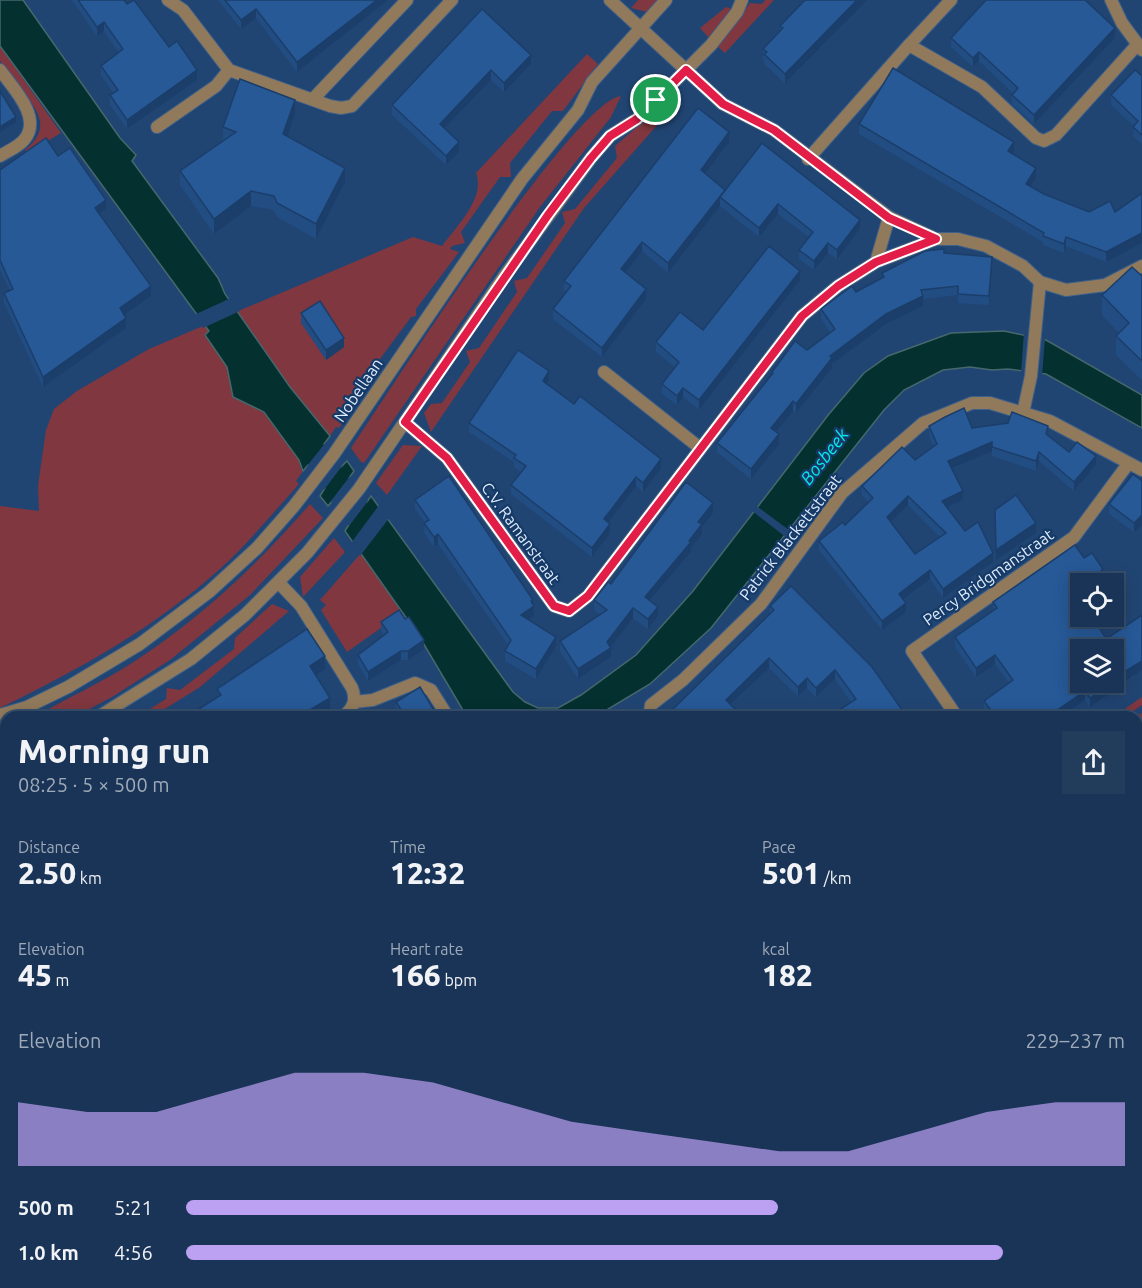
<!DOCTYPE html>
<html lang="en">
<head>
<meta charset="utf-8">
<style>
	:root { --surface:#193456; --page:#223c5c; --text:#f1f3f6; --muted:#9faab9; --line:#374f6c; --accent:#bca0f2 }
	body { margin:0; font-family:Ubuntu,sans-serif; background:var(--page); color:var(--text); height:100vh; display:flex; flex-direction:column; font-size:22px; white-space:nowrap }
	* { box-sizing:border-box; margin:0 }
	p { font-size:20px; color:var(--muted) }
	.icon { flex:none; width:33px; height:33px; fill:none; stroke:currentColor; stroke-width:2; stroke-linecap:round; stroke-linejoin:round }
	.map { position:relative; flex:1; overflow:hidden }
	.side { position:absolute; left:0px; top:711px; width:1143px; height:578px; display:flex; flex-direction:column; background:var(--surface); border-radius:18px 18px 0 0; box-shadow:0 3px 15px #0003,0 0 0 2px var(--line) }
	.side>* { flex:none }
	.buttons { position:absolute; left:1070px; top:573px; display:grid; gap:12px }
	.buttons a { display:grid; place-items:center; width:54px; height:54px; border-radius:0px; background:var(--surface); box-shadow:0 3px 15px #0003,0 0 0 2px var(--line); font-size:30px }
	.pin { position:absolute; display:grid; place-items:center; width:51px; height:51px; color:#fff; margin:-26px; border:3px solid #fff; border-radius:50%; box-shadow:0 2px 6px #0007 }
	.round { display:grid; place-items:center; flex:none; width:63px; height:63px; border-radius:0px; background:var(--page) }
	.overview { display:flex; align-items:center; justify-content:space-between; height:102px; padding:0 18px }
	h1 { font-size:33px; font-weight:800; line-height:45px }
	.metrics { display:grid; grid-template-columns:repeat(3,1fr); gap:9px; height:102px; padding:6px 18px }
	.metrics div { display:grid; align-content:center }
	.metrics b { font-size:30px; font-weight:800 }
	.metrics small { font-size:16px; font-weight:400 }
	.metrics p { font-size:16px }
	.chart { height:168px; padding:12px 18px }
	.chart p { display:flex; justify-content:space-between }
	.chart svg { width:100%; height:108px; margin-top:6px; fill:var(--accent); opacity:.7 }
	ul { padding:0 18px; list-style:none; font-size:20px }
	li { display:grid; grid-template-columns:96px 72px 1fr; align-items:center; height:45px }
	li i { height:15px; border-radius:8px; background:var(--accent) }
	.map>svg:first-child { display:block }
	.green { fill:#80373f }
	.water { fill:#043030; stroke:#46686d; stroke-width:1.5 }
	.pier { fill:#214573 }
	.lines { fill:none; stroke-linecap:round; stroke-linejoin:round }
	.minor-casing { stroke:#3f6089; stroke-width:14 }
	.tertiary-casing { stroke:#3f6089; stroke-width:14 }
	.minor { stroke:#907a5b; stroke-width:12 }
	.tertiary { stroke:#907a5b; stroke-width:12 }
	.wall { fill:#224d82; fill-rule:evenodd }
	.shaded-wall { fill:#1b3e6a }
	.building { fill:#275997; stroke:#1b3e6a; stroke-width:1.5; fill-rule:evenodd }
	.route-casing { stroke:#fff; stroke-width:12 }
	.route { stroke:#e11d48; stroke-width:8 }
	.labels { text-anchor:middle; dominant-baseline:central; stroke-width:4.5; stroke-linejoin:round; paint-order:stroke }
	.street-label { font-size:16px; fill:#dfecfc; stroke:#163a67 }
	.water-label { font-size:18px; font-style:italic; fill:#04e9ea; stroke:#163a67 }
</style>
</head>
<body>
<div class="map">
<svg width="1142" height="1288" viewBox="0 0 1142 1288">
	<rect width="100%" height="100%" fill="#214573"/>
	<g class="green">
		<path d="M638,0H658L647,12L631,8Z"/>
		<path d="M765,0H774L725,53L717,46L748,6L750,3L762,4Z"/>
		<path d="M726,7L732,9L709,38L700,28Z"/>
		<path d="M0,46L61,133L27,153L25,150C67,117 11,91 0,60C0,57 0,50 0,46Z"/>
		<path d="M587,54L598,64L563,111H552L510,163L511,177H500L461,232L465,243L452,246L450,249L459,252L416,309V316L411,317L368,375L369,383L339,428L336,427L330,436L327,432L300,467L303,471L296,481L299,484C274,512 249,542 221,568C154,628 80,669 0,708V506L39,511L38,486L46,430L54,409L77,391L149,349L413,237L442,246C456,227 486,198 476,173Z"/>
		<path d="M621,96L611,117L540,207L364,463L361,462L351,448C388,394 573,102 621,96Z"/>
		<path d="M651,115L659,123L584,208L431,432L424,413L431,404L442,403L470,362L466,351L479,348L517,292L514,281L527,278L565,223L562,212L575,209L617,158L615,146Z"/>
		<path d="M403,445L422,446L387,495L376,483Z"/>
		<path d="M310,504L323,518L250,595L170,660L112,697L74,717H35C67,698 101,683 132,663C200,619 257,565 310,504Z"/>
		<path d="M334,538L345,552L303,597L300,577Z"/>
		<path d="M361,553L402,613L347,652L324,615L321,610L326,605L320,600Z"/>
		<path d="M272,604L289,611L200,687L152,717H137L166,699L167,688L180,690L234,649L235,638Z"/>
		<path d="M1142,697V705L1125,717H1113Z"/>
		<path d="M1142,713V1288H321L329,1282H1137L1136,717Z"/>
		<path d="M6,1104V1134L0,1139V1107Z"/>
	</g>
	<path class="water" d="M0,0H23L120,138L136,155L132,161L218,278L225,294L290,387L330,436L324,444L341,467L347,461L354,471L349,478L367,502L371,496L513,692L525,702L538,708H558L581,695L636,655L693,591L829,414L864,373L888,356L951,333L1004,331L1046,340L1142,395V428L1046,374L1008,369L992,370L970,367L943,370L904,390L884,410L711,628L650,684L595,717H467L419,636L345,531L350,523L333,500L328,506L320,496L325,488L308,465L303,471L299,460L264,412L233,397L227,367L205,335L209,331L0,46Z"/>
	<g class="pier">
		<path d="M231,298L240,311L203,328L194,315Z"/>
		<path d="M1024,332L1045,337L1042,376L1021,373Z"/>
		<path d="M326,442L342,466L324,490L307,466Z"/>
		<path d="M350,476L368,501L349,526L331,501Z"/>
		<path d="M380,504L390,517L360,556L351,543Z"/>
		<path d="M754,504L793,533H790L788,539L751,510Z"/>
		<path d="M0,1144L6,1157V1184L2,1187Z"/>
	</g>
	<g class="lines">
		<defs>
			<g id="minor">
				<path d="M168,0L183,10L229,70L330,106L341,108L352,106L452,0"/>
				<path d="M610,0L723,104L774,130L889,217L936,239H958L986,246L1023,266L1040,282L1066,290L1105,285L1142,266"/>
				<path d="M1111,0L1122,23L1142,50"/>
				<path d="M909,45L951,0"/>
				<path d="M0,70C13,88 43,118 24,140C18,147 8,151 0,156"/>
				<path d="M313,99L407,0"/>
				<path d="M157,127L216,86L229,70"/>
				<path d="M808,159L909,45L982,87L1036,138L1044,141L1056,135L1137,45"/>
				<path d="M876,262L936,239"/>
				<path d="M604,372L700,448"/>
				<path d="M1023,413L1031,376L1040,282"/>
				<path d="M405,422L447,458L554,606L569,611L588,596L802,316L838,286L876,262L889,217"/>
				<path d="M279,583L301,606L352,688C357,701 353,709 342,717"/>
				<path d="M354,702L373,700L415,683L431,690L448,717"/>
				<path d="M649,717L651,705L683,680L761,604L842,493L923,423L972,403H990L1050,421L1142,470"/>
				<path d="M957,717L912,651L1074,537L1128,464"/>
				<path d="M0,1050L6,1048"/>
				<path d="M0,1230L6,1242"/>
				<path d="M25,1282L27,1288"/>
				<path d="M142,1288L154,1282"/>
			</g>
			<g id="tertiary">
				<path d="M0,715L27,707L68,687L140,644L209,592L257,548L294,506L334,454L522,179L578,110L592,82L666,0"/>
				<path d="M98,717L191,659L245,615L307,553L359,489L505,275L591,158L610,136L637,119L711,45L737,12L742,0"/>
				<path d="M0,771L6,768"/>
			</g>
		</defs>
		<use href="#minor" class="minor-casing"/>
		<use href="#tertiary" class="tertiary-casing"/>
		<use href="#minor" class="minor"/>
		<use href="#tertiary" class="tertiary"/>
	</g>
	<g class="wall">
		<path d="M72,0H124L169,47L197,80L127,129L110,105V95L113,93L101,75V66L119,53L104,31L97,36Z"/>
		<path d="M218,0H388L297,72L256,18L241,29Z"/>
		<path d="M805,0L785,83L764,64V59L763,58V49L780,31V26Z"/>
		<path d="M482,9L531,64L504,92L491,80L445,128L459,152L446,165L392,115V105Z"/>
		<path d="M951,38H1115L1034,124L1012,104V95L1013,93L979,61L973,67L951,47Z"/>
		<path d="M1142,76V144L1133,136L1134,126L1111,105V95Z"/>
		<path d="M295,114L287,137L345,182L316,239L277,217L274,210L251,206L214,234L180,185V171L223,141V127Z"/>
		<path d="M859,124L1014,151L1012,154L1036,178L1031,186L1044,194L1089,212H1115L1142,193V190V243L1106,262L1066,246L1064,253L1043,245V242L859,134Z"/>
		<path d="M729,142L705,174L725,190L762,143L860,229L837,259L828,253L814,270L799,259V250L809,237L778,214L759,237L720,206L668,273L642,251L625,273L646,299L602,357L553,319V309L567,292L564,290V281Z"/>
		<path d="M58,156L106,209L100,214L151,296L124,315L126,328L43,387L4,303V293L10,291L0,270V170Z"/>
		<path d="M944,253L992,266L989,305L958,303V295L923,299V306L886,324L832,364V368L796,413L793,411L776,432L779,444L751,479L717,452V443L772,376V372L807,350L830,332L821,319V309L882,278V273Z"/>
		<path d="M1142,276V380L1116,355V336L1119,333L1102,315V295Z"/>
		<path d="M800,280L699,410L683,397L677,405L662,394V384L675,367L656,352V342L703,330Z"/>
		<path d="M301,313L344,347L326,360L301,323Z"/>
		<path d="M549,380L547,384L661,468L643,492L636,486L608,522L610,533L592,557L511,494V485L521,472L514,467V462L469,432V423Z"/>
		<path d="M929,426L972,428L1048,436L1069,452L1096,465L1074,491L1039,461L1036,471L992,456V451L951,469L963,500L947,508L965,531L993,562L943,598L930,579L904,600L906,612L882,630L819,550V541L845,525L869,502L862,496V486L915,460L934,447L929,436ZM908,505L940,537L915,554L891,522Z"/>
		<path d="M1142,481L1134,532L1109,514V504Z"/>
		<path d="M415,500L533,605L534,616L528,620L556,646L536,679L505,661V651L508,645L438,544L434,547L424,533L425,523L415,509Z"/>
		<path d="M713,513L702,527V534L691,548V552L650,601L658,616L648,629L633,618L610,647L611,657L578,679L560,651V641L600,615L594,610V600L611,584Z"/>
		<path d="M1084,558L1103,578L1080,584L1106,693V696L1090,707L1085,700L1060,717H989L984,710V701L1009,683L995,664L976,677L955,647V637L993,610V602Z"/>
		<path d="M770,606L907,717L851,702L835,679L816,697L807,688L798,696L769,668L731,705L738,717H669V713L770,615Z"/>
		<path d="M381,622L424,649L408,660H401L368,681L358,664V655L384,635L381,631Z"/>
		<path d="M396,702L438,717L398,714L396,711Z"/>
		<path d="M268,1282H310L306,1288H276Z"/>
	</g>
	<g class="shaded-wall">
		<path d="M377,0H388L297,72V62Z"/>
		<path d="M857,0H867L785,83V74Z"/>
		<path d="M256,9V18L241,29V20Z"/>
		<path d="M104,22V31L97,36V27Z"/>
		<path d="M1115,28V38L1034,124V115Z"/>
		<path d="M979,52V61L973,67V58Z"/>
		<path d="M531,55V64L504,92V83Z"/>
		<path d="M197,70V80L127,129V120Z"/>
		<path d="M491,70V80L440,133V124Z"/>
		<path d="M295,100V114L283,149V134Z"/>
		<path d="M16,117V122L0,132V127Z"/>
		<path d="M729,132V142L701,179V170Z"/>
		<path d="M459,142V152L446,165V156Z"/>
		<path d="M1014,142V151L1008,161V151Z"/>
		<path d="M345,168V182L316,239V224Z"/>
		<path d="M1036,168V178L1026,193V184Z"/>
		<path d="M725,190L720,197V206L668,273V263Z"/>
		<path d="M251,191V206L214,234V219Z"/>
		<path d="M106,200V209L95,217V208Z"/>
		<path d="M778,204V214L759,237V228Z"/>
		<path d="M860,220V229L837,259V250Z"/>
		<path d="M1142,233V243L1106,262V252Z"/>
		<path d="M1066,237V246L1064,253V244Z"/>
		<path d="M642,242V251L621,278V269Z"/>
		<path d="M828,243V253L814,270V261Z"/>
		<path d="M992,257V266L989,305V296Z"/>
		<path d="M800,271V280L699,410V400Z"/>
		<path d="M151,286V296L120,318V308Z"/>
		<path d="M646,289V299L602,357V348Z"/>
		<path d="M923,296V306L886,324L832,364V368L796,413V404L830,356L886,314Z"/>
		<path d="M126,318V328L43,387V377Z"/>
		<path d="M344,338V347L326,360V350Z"/>
		<path d="M549,371V380L543,390V381Z"/>
		<path d="M683,388V397L677,405V396Z"/>
		<path d="M793,401V411L771,438V428Z"/>
		<path d="M779,434V444L751,479V469Z"/>
		<path d="M992,442V451L948,470V461Z"/>
		<path d="M1039,452V461L1036,471V461Z"/>
		<path d="M1096,456V465L1074,491V482Z"/>
		<path d="M661,459V468L643,492V483Z"/>
		<path d="M636,477V486L604,528V519Z"/>
		<path d="M963,491V500L942,510V501Z"/>
		<path d="M908,496V505L887,526V517Z"/>
		<path d="M713,503V513L702,527V534L691,548V552L645,606V597L689,541L698,522Z"/>
		<path d="M1142,515V525L1134,532V523Z"/>
		<path d="M1036,523V533L996,560V550Z"/>
		<path d="M610,524V533L592,557V548Z"/>
		<path d="M438,534V544L434,547V537Z"/>
		<path d="M993,553V562L943,598V589Z"/>
		<path d="M1103,569V578L1098,584H1089Z"/>
		<path d="M930,570V579L899,603V594Z"/>
		<path d="M533,600L534,616L521,625V615L531,601Z"/>
		<path d="M906,603V612L882,630V621Z"/>
		<path d="M658,607V616L648,629V619Z"/>
		<path d="M633,608V618L609,649L611,648V657L578,679V669L607,642Z"/>
		<path d="M556,637V646L536,679V669Z"/>
		<path d="M424,640V649L408,660V651Z"/>
		<path d="M401,651V660L368,681V672Z"/>
		<path d="M995,655V664L976,677V668Z"/>
		<path d="M325,656V669L310,679V666Z"/>
		<path d="M769,658V668L726,709V700Z"/>
		<path d="M1142,661V670L1106,693V696L1090,707V698L1104,684L1107,682H1113V679Z"/>
		<path d="M835,670V679L816,697V688Z"/>
		<path d="M807,678V688L798,696V687Z"/>
		<path d="M1085,691V700L1060,717H1047Z"/>
		<path d="M330,698V711L320,717H298Z"/>
		<path d="M738,712V717H732Z"/>
		<path d="M6,870V883L0,886V873Z"/>
		<path d="M6,995V1008L0,1011V998Z"/>
		<path d="M84,1282H94L84,1287Z"/>
		<path d="M287,1282H289V1288H286V1285Z"/>
		<path d="M303,1282H310L306,1288H299Z"/>
	</g>
	<g class="building">
		<path d="M78,0H124L127,4L134,0L169,47L177,41L197,70L127,120L110,95L118,90L101,66L123,49L104,22L97,27Z"/>
		<path d="M225,0H377L297,62L256,9L241,20Z"/>
		<path d="M805,0H857L785,74L764,54L767,52L763,49L783,28L780,26Z"/>
		<path d="M986,0H1085L1115,28L1034,115L1012,95L1018,88L979,52L973,58L951,38Z"/>
		<path d="M482,9L531,55L504,83L491,70L440,124L459,142L446,156L392,105Z"/>
		<path d="M893,68L1014,142L1008,151L1036,168L1026,184L1044,194L1089,212L1110,201L1115,212L1142,193V233L1106,252L1066,237L1064,244L1043,236L1044,233L859,124Z"/>
		<path d="M1135,70L1142,76V135L1133,127L1138,121L1111,95Z"/>
		<path d="M240,79L295,100L283,134L345,168L316,224L277,203L274,196L251,191L214,219L180,171L236,132L223,127Z"/>
		<path d="M0,91L16,117L0,127Z"/>
		<path d="M698,108L729,132L701,170L725,190L668,263L642,242L621,269L646,289L602,348L553,309L571,286L564,281Z"/>
		<path d="M46,138L58,156L70,148L106,200L95,208L151,286L120,308L126,318L43,377L4,293L13,289L0,260V170Z"/>
		<path d="M762,143L860,220L837,250L828,243L814,261L799,250L813,232L778,204L759,228L720,197Z"/>
		<path d="M769,246L800,271L699,400L683,388L677,396L662,384L679,362L656,342L680,312L703,330Z"/>
		<path d="M944,249V253L992,257L989,296L958,294V286L921,290L923,296L886,314L830,356L832,358L796,404L793,401L771,428L779,434L751,469L717,443L773,373L772,372L795,341L807,350L835,329L821,309L852,286L856,292L884,277L882,273L925,251Z"/>
		<path d="M1132,267L1142,276V361L1116,336L1129,323L1102,295Z"/>
		<path d="M320,301L344,338L326,350L301,313Z"/>
		<path d="M518,350L549,371L543,381L574,404L580,396L661,459L643,483L636,477L604,519L610,524L592,548L511,485L526,466L514,458L516,455L469,423Z"/>
		<path d="M964,408L972,428L1008,423L1012,412L1048,426L1046,434L1069,452L1077,442L1096,456L1074,482L1039,452L1036,461L992,447V442L948,461L963,491L942,501L965,531L978,522L993,553L943,589L930,570L899,594L906,603L882,621L819,541L843,522L845,525L873,498L862,486L902,447L915,460L937,444L929,426L945,417ZM908,496L946,533L915,554L887,517Z"/>
		<path d="M1133,474L1142,481V515L1134,523L1109,504Z"/>
		<path d="M449,476L533,600L531,601L534,606L521,615L556,637L536,669L505,651L511,640L438,534L434,537L424,523L429,520L415,500Z"/>
		<path d="M686,482L713,503L698,522L702,524L689,541L691,542L645,597L658,607L648,619L633,608L607,642L611,648L578,669L560,641L607,610L594,600L608,582L611,584Z"/>
		<path d="M1016,495L1036,523L996,550L995,510Z"/>
		<path d="M1075,545L1084,558L1092,553L1103,569L1089,583L1090,584H1080V616H1092L1105,637H1109L1142,615V661L1113,679V650H1080V682H1107L1104,684L1106,687L1090,698L1085,691L1047,717H996L984,701L1013,680L995,655L976,668L955,637L997,608L993,602Z"/>
		<path d="M791,586L872,667L907,717H829L856,699L835,670L816,688L807,678L798,687L769,658L726,700L738,712L732,717H673L669,713L774,610L770,606Z"/>
		<path d="M399,610L405,619L409,617L424,640L408,651H401L368,672L358,655L388,632L381,622Z"/>
		<path d="M307,629L325,656L310,666L330,698L298,717H186L221,695L217,689Z"/>
		<path d="M420,687L438,717H393L402,711L396,702Z"/>
		<path d="M6,810V870L0,873V813Z"/>
		<path d="M0,917L6,928V995L0,998Z"/>
		<path d="M194,1282H246L249,1288H181Z"/>
		<path d="M293,1282H303L299,1287Z"/>
	</g>
	<g class="lines">
		<defs>
			<path id="route" d="M686,70L723,104L774,130L889,218L936,239L876,262L838,286L802,316L588,596L569,611L554,606L447,458L405,422L548,215L591,158L610,136L637,119Z"/>
		</defs>
		<use href="#route" class="route-casing"/>
		<use href="#route" class="route"/>
	</g>
	<g class="labels">
		<g class="street-label">
			<text transform="translate(358 390) rotate(-56)">Nobellaan</text>
			<text transform="translate(521 533) rotate(54)">C.V. Ramanstraat</text>
			<text transform="translate(790 537) rotate(-52)">Patrick Blackettstraat</text>
			<text transform="translate(988 577) rotate(-35)">Percy Bridgmanstraat</text>
		</g>
		<g class="water-label">
			<text transform="translate(824 456) rotate(-52)">Bosbeek</text>
		</g>
	</g>
</svg>
<div class="buttons">
<a><svg class="icon" aria-label="locate" viewBox="0 0 24 24"><circle cx="12" cy="12" r="6"/><path d="M12 2v4M12 18v4M2 12h4M18 12h4"/></svg></a>
<a><svg class="icon" aria-label="layers" viewBox="0 0 24 24"><path d="M12 4l9 5-9 5-9-5zM3 14l9 5 9-5"/></svg></a>
</div>
<div class="pin" style="left:656px;top:100px;background:#1e9e55"><svg class="icon" aria-label="arrive" viewBox="0 0 24 24"><path d="M6 21V4h12l-3 4 3 4H6"/></svg></div>
<section class="side">
<div class="overview"><div><h1>Morning run</h1><p>08:25 · 5 × 500 m</p></div><a class="round"><svg class="icon" aria-label="share" viewBox="0 0 24 24"><path d="M12 15V3M7 8l5-5 5 5M5 13v7h14v-7"/></svg></a></div>
<div class="metrics">
<div><p>Distance</p><b>2.50<small> km</small></b></div>
<div><p>Time</p><b>12:32</b></div>
<div><p>Pace</p><b>5:01<small> /km</small></b></div>
</div>
<div class="metrics">
<div><p>Elevation</p><b>45<small> m</small></b></div>
<div><p>Heart rate</p><b>166<small> bpm</small></b></div>
<div><p>kcal</p><b>182</b></div>
</div>
<div class="chart"><p><span>Elevation</span>229–237 m</p>
<svg viewBox="0 0 160 44" preserveAspectRatio="none"><path d="M0 44V18L10 22L20 22L30 14L40 6L50 6L60 10L70 18L80 26L90 30L100 34L110 38L120 38L130 30L140 22L150 18L160 18V44z"/></svg>
</div>
<ul>
<li><b>500 m</b>5:21<i style="width:63%"></i></li>
<li><b>1.0 km</b>4:56<i style="width:87%"></i></li>
</ul>
</section>
</div>
</body>
</html>
